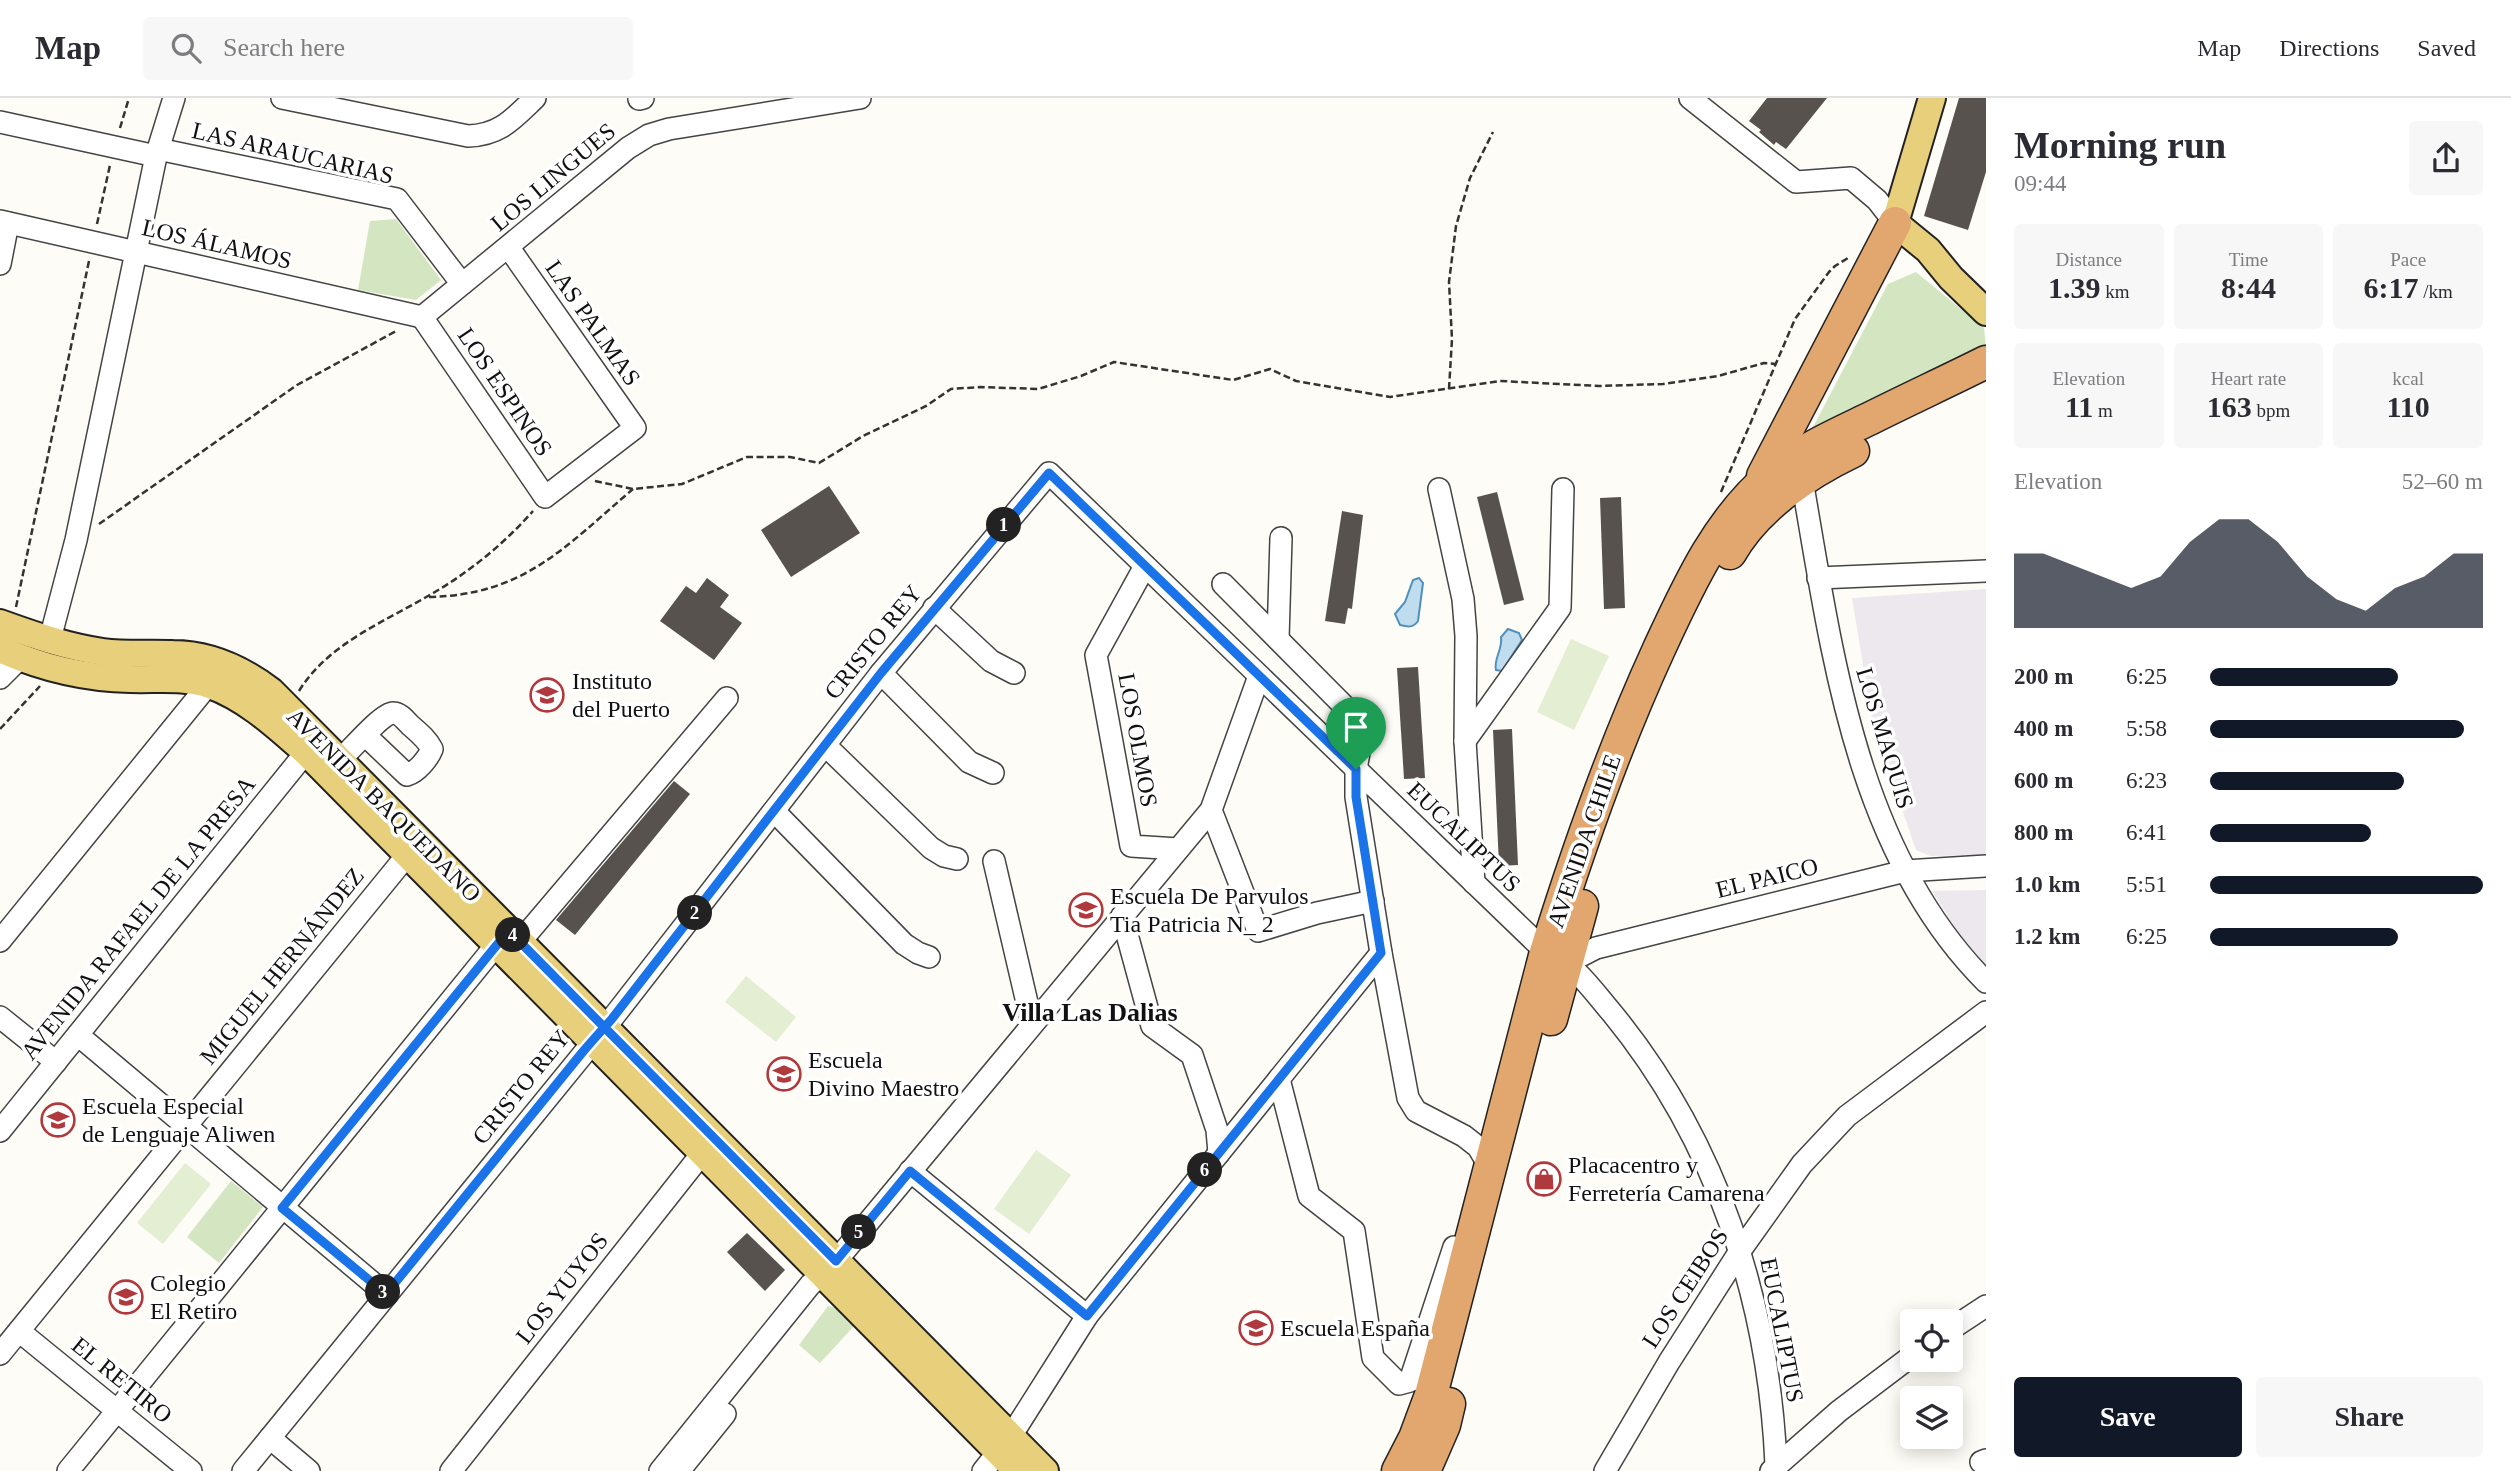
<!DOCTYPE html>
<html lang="en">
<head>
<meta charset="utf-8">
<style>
	:root { --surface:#fff; --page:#f7f7f7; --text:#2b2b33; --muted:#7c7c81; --line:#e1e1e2; --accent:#111827 }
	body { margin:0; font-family:Georgia,serif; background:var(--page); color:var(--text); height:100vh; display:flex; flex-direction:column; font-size:26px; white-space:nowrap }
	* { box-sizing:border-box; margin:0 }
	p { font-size:23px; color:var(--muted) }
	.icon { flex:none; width:38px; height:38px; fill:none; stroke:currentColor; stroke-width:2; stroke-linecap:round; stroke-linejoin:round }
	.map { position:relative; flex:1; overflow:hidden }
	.details { display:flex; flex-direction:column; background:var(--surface); width:525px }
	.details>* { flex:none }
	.controls { position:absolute; left:1900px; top:1211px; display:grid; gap:14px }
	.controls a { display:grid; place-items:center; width:63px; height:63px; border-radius:7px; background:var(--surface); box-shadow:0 4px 18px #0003; font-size:35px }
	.pin { position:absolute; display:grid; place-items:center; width:60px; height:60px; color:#fff; margin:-72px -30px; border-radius:50% 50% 50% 0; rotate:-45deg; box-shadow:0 0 7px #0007 }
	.pin .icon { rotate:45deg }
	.km { position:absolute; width:35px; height:35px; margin:-18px; border-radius:50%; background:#222; color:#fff; font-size:19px; line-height:35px; text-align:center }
	.round { display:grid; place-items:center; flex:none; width:74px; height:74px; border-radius:7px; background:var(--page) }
	.headline { display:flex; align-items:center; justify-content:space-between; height:119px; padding:0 28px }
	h1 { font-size:38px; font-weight:800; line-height:52px }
	.stats { display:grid; grid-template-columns:repeat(3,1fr); gap:10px; height:119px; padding:7px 28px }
	.stats div { display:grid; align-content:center; border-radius:7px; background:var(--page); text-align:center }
	.stats b { font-size:30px; font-weight:800 }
	.stats small { font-size:19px; font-weight:400 }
	.stats p { font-size:19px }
	.chart { height:196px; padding:14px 28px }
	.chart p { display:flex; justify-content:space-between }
	.chart svg { width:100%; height:126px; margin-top:7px; fill:var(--accent); opacity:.7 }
	.button { display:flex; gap:14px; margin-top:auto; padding:14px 28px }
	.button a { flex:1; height:80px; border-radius:7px; background:var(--accent); color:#fff; font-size:28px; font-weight:800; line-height:80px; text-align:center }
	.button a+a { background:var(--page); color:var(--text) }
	ul { padding:0 28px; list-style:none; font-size:23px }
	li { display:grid; grid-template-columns:112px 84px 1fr; align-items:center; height:52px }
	li i { height:18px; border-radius:9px; background:var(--accent) }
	header { display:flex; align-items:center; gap:42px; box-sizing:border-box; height:98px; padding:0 35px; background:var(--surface); border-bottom:2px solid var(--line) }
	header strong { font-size:33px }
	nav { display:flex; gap:38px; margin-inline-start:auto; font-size:24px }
	.search { width:490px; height:63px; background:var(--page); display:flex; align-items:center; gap:18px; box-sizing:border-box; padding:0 24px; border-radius:7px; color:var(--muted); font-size:26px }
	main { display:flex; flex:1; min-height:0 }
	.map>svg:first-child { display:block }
	.industrial { fill:#ede7ee }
	.green { fill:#d4e5c2 }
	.pitch { fill:#e4eed3 }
	.water { fill:#c0ddef; stroke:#5090bd; stroke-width:2 }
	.building { fill:#58524e }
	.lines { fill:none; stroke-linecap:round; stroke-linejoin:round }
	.minor-casing { stroke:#444; stroke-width:24 }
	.major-casing { stroke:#222; stroke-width:30 }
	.highway-casing { stroke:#222; stroke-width:35 }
	.path { stroke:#333; stroke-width:2.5; stroke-dasharray:7 3.5; stroke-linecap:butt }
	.minor { stroke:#fff; stroke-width:21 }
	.major { stroke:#e7cf7c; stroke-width:26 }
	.highway { stroke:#e2a66f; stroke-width:32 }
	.route-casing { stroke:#fff; stroke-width:14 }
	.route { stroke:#1a73e8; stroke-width:9 }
	.labels { text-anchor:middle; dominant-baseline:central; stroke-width:7; stroke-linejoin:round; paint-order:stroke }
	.street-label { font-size:24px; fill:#111; stroke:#fff }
	.poi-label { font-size:24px; fill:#111; stroke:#fff; text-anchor:start }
	.neighbourhood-label { font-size:26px; font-weight:bold; fill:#111; stroke:#fff }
</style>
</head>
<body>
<header>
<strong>Map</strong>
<div class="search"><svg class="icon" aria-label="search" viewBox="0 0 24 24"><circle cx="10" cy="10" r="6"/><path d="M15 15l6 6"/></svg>Search here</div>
<nav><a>Map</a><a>Directions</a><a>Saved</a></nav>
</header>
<main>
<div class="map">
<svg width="1986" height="1373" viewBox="0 0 1986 1373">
	<rect width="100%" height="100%" fill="#fefcf6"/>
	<g class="industrial">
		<path d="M1986,491V757L1930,758L1916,752L1873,627L1852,500Z"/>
		<path d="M1986,792V866L1960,838L1932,793Z"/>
	</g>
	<g class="green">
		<path d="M396,121L441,182L416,202L358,192L370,123Z"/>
		<path d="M1916,174L1984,230L1986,249L1811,333L1888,186Z"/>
		<path d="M231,1083L263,1109L219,1165L187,1139Z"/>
		<path d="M828,1208L837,1210L855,1227L820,1265L799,1247Z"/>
	</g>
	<g class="pitch">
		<path d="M1571,541L1609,558L1574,632L1537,614Z"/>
		<path d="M746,878L796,919L776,944L725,904Z"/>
		<path d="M1036,1052L1071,1077L1029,1136L994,1111Z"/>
		<path d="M185,1065L211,1086L163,1146L137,1125Z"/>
	</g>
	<g class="water">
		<path d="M1419,480L1423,485L1418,523C1413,530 1408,529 1400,527L1395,516L1405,504L1413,482Z"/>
		<path d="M1508,531L1519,535L1522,542L1502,573L1496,572C1493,562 1503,551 1501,539Z"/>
	</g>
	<g class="building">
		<path d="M1767,0H1827L1786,51L1776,44L1774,47L1759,34L1761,32L1749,23Z"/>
		<path d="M1959,0H1986V74L1968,132L1924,118Z"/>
		<path d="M829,388L860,435L791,479L761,432Z"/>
		<path d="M1497,394L1524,502L1504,507L1477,399Z"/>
		<path d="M1621,399L1625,510L1604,511L1600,400Z"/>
		<path d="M1342,413L1363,417L1352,511L1348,510L1345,526L1325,523Z"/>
		<path d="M707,480L729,497L720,509L742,525L714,562L660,523L686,488L696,495Z"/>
		<path d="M1418,569L1425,680L1404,681L1397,570Z"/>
		<path d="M1512,631L1518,767L1499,768L1493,632Z"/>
		<path d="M674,683L690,696L575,837L556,822Z"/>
		<path d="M747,1135L785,1172L765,1193L727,1154Z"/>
	</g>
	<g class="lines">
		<defs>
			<g id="minor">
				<path d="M282,0L468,38C500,37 513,21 535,0"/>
				<path d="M1690,0L1796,84L1851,80L1877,102L1895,125"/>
				<path d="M639,1L643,0"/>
				<path d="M0,24L156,58"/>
				<path d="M158,51L397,101L462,186"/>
				<path d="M0,123L422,219"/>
				<path d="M0,166L8,125"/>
				<path d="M422,219L545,399L635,330L509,150"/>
				<path d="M422,219L628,50L649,37L669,31L860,0"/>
				<path d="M1802,382C1832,555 1856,754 1986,884"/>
				<path d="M1439,391L1463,501L1466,538L1465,643L1474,785"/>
				<path d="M1145,468L1096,557L1131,748L1178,751"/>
				<path d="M1818,480L1986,473"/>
				<path d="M1223,486L1359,623L1363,633L1356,671V699L1381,855L1408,1000L1416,1013L1464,1038L1478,1049L1490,1069"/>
				<path d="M934,510L991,563L1014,575"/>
				<path d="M50,541L76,442L156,58L174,0"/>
				<path d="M1278,541L1281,440"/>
				<path d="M881,575L969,664L993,675"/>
				<path d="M0,580L20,560"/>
				<path d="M1465,643L1560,510L1563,391"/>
				<path d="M825,647L931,750L944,758L957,761"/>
				<path d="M340,662C349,654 383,614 393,615C400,615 405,622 410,627C418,634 427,641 432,651C428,661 417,674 407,677L365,637"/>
				<path d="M1211,712L1258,833L1317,815L1373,803"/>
				<path d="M774,713L904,846L918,855L929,859"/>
				<path d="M994,763L1032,926"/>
				<path d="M1122,818L1152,928L1192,957L1217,1032L1219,1055"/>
				<path d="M0,843L208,587"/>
				<path d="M520,844L727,600"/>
				<path d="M1567,865L1596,850L1905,773L1986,768"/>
				<path d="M0,919L56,964"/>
				<path d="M78,937L386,1196"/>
				<path d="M1279,981L1309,1098L1354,1133L1373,1260L1399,1286L1410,1283L1454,1149L1468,1154"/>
				<path d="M0,1033L315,643"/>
				<path d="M910,1073L1087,1218"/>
				<path d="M1951,1231L1986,1208"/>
				<path d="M19,1233L191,1373"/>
				<path d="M0,1256L417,745"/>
				<path d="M270,1340L309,1373"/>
				<path d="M1981,1364L1986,1362"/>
				<path d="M68,1373L505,836"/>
				<path d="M243,1373L611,922L881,575L1049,375L1546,854C1573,863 1594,894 1612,915C1717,1043 1769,1203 1776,1367"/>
				<path d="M451,1373L711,1044"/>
				<path d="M660,1373L810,1187L836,1163L1211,712L1259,578"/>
				<path d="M679,1373L725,1316"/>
				<path d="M983,1373L1011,1338L1087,1218L1381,855"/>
				<path d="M1605,1373L1669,1264L1740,1153L1802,1066L1847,1018L1986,914"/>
				<path d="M1771,1373L1839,1313L1913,1257"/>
			</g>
			<g id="major">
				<path d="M1932,0L1895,125L1928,152L1951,180L1986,214"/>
				<path d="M0,525C33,537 68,549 103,554C126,557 149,555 173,556C210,556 242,571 271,593L1045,1373"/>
				<path d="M0,551C40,569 86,580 130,581C157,582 184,578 210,587C248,601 276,628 306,654L1017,1373"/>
			</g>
			<g id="highway">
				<path d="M1763,378L1895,125"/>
				<path d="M1730,455C1756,409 1807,375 1853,353"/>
				<path d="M1551,921L1582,808"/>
				<path d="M1398,1373L1415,1340L1431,1297L1546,854C1578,751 1614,649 1659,551C1689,486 1719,420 1774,375C1803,351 1838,336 1871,320C1909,301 1948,283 1986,264"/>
				<path d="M1424,1373L1444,1327L1449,1306"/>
			</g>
		</defs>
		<use href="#minor" class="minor-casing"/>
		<use href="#major" class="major-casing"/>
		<use href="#highway" class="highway-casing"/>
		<g class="path">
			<path d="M120,30L129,0"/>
			<path d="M97,126L110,67"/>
			<path d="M1449,291L1452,241L1449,184L1456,128L1470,80L1493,34"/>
			<path d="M595,383L633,391L682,386L747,359H790L819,365L863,338L926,308L951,291L980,289L1038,291L1081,278L1114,264L1233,282L1270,271L1296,283L1390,299L1500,283L1599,288L1663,286L1718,278L1764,265L1776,266"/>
			<path d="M1721,394L1795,221L1829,174L1835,168L1848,160"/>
			<path d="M99,426L297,287L398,232"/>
			<path d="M429,499C524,497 565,449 633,391"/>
			<path d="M16,509L89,163"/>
			<path d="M299,593C328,546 382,525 428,498C467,476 503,447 533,413"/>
			<path d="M0,631L40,588"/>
		</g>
		<use href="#minor" class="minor"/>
		<use href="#major" class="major"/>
		<use href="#highway" class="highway"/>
	</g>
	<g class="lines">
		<defs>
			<path id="route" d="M1356,671L1049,375L881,575L611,922C601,933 591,944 581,956L386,1196L282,1110L509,832L520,844L604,929L615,940L836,1163L910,1073L1087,1218L1381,855L1356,699V671"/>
		</defs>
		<use href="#route" class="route-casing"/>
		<use href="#route" class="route"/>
	</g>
	<defs>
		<symbol id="school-ring" viewBox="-11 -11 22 22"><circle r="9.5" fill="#fff" stroke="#b0393d" stroke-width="1.5"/><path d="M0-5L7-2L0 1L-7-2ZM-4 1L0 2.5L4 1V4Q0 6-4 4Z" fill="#b0393d"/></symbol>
		<symbol id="shop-ring" viewBox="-11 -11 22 22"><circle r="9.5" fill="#fff" stroke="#b0393d" stroke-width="1.5"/><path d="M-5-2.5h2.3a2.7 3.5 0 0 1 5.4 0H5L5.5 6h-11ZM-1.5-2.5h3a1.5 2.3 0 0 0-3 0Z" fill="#b0393d"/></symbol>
	</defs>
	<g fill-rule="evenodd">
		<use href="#school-ring" x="528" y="578" width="38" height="38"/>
		<use href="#school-ring" x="1067" y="793" width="38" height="38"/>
		<use href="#school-ring" x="765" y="957" width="38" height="38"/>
		<use href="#school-ring" x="39" y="1003" width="38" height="38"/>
		<use href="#shop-ring" x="1525" y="1062" width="38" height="38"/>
		<use href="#school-ring" x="107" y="1180" width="38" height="38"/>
		<use href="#school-ring" x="1237" y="1211" width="38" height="38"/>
	</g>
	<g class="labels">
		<g class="street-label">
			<text transform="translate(293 55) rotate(13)">LAS ARAUCARIAS</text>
			<text transform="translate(553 79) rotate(-40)">LOS LINGUES</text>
			<text transform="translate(217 146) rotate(13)">LOS ÁLAMOS</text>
			<text transform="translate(593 225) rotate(55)">LAS PALMAS</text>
			<text transform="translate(505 294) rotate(56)">LOS ESPINOS</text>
			<text transform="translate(873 544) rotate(-51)">CRISTO REY</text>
			<text transform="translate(1885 640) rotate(73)">LOS MAQUIS</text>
			<text transform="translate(1138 642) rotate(80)">LOS OLMOS</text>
			<text transform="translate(384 707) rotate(45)">AVENIDA BAQUEDANO</text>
			<text transform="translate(1464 739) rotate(44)">EUCALIPTUS</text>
			<text transform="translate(1584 743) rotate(-71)">AVENIDA CHILE</text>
			<text transform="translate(1767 780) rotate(-14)">EL PAICO</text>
			<text transform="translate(138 820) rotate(-51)">AVENIDA RAFAEL DE LA PRESA</text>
			<text transform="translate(282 868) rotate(-51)">MIGUEL HERNÁNDEZ</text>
			<text transform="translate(521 989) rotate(-51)">CRISTO REY</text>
			<text transform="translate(562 1190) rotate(-52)">LOS YUYOS</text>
			<text transform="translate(1685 1190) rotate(-57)">LOS CEIBOS</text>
			<text transform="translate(1782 1232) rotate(79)">EUCALIPTUS</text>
			<text transform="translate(122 1282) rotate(39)">EL RETIRO</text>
		</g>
		<g class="poi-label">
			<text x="572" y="583">Instituto<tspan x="572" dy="28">del Puerto</tspan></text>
			<text x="1110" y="798">Escuela De Parvulos<tspan x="1110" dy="28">Tia Patricia N_ 2</tspan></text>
			<text x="808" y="962">Escuela<tspan x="808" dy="28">Divino Maestro</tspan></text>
			<text x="82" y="1008">Escuela Especial<tspan x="82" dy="28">de Lenguaje Aliwen</tspan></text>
			<text x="1568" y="1067">Placacentro y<tspan x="1568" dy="28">Ferretería Camarena</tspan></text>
			<text x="150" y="1185">Colegio<tspan x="150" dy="28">El Retiro</tspan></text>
			<text x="1280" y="1230">Escuela España</text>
		</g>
		<g class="neighbourhood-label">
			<text x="1090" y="914">Villa Las Dalias</text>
		</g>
	</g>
</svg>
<div class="controls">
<a><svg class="icon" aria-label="locate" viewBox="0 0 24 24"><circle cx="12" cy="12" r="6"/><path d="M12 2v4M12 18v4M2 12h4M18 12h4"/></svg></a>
<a><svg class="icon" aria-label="layers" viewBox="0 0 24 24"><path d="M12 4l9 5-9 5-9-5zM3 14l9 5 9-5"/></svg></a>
</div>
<div class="pin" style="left:1356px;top:671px;background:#1e9e55"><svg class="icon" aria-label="arrive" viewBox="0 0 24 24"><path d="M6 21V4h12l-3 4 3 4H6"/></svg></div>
<b class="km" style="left:1004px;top:427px">1</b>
<b class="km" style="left:695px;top:815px">2</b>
<b class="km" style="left:383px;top:1194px">3</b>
<b class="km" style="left:513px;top:837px">4</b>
<b class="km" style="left:859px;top:1134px">5</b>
<b class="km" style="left:1205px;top:1072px">6</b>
</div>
<section class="details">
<div class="headline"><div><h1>Morning run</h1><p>09:44</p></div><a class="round"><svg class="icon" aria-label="share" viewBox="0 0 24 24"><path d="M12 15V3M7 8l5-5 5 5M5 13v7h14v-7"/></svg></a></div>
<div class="stats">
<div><p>Distance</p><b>1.39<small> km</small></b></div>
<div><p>Time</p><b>8:44</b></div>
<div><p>Pace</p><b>6:17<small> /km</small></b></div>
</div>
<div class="stats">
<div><p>Elevation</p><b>11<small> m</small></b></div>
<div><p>Heart rate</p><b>163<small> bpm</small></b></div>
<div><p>kcal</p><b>110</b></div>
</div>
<div class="chart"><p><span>Elevation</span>52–60 m</p>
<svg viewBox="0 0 160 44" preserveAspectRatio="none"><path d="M0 44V18L10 18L20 22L30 26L40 30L50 26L60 14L70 6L80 6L90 14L100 26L110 34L120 38L130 30L140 26L150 18L160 18V44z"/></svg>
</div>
<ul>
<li><b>200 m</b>6:25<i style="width:69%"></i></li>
<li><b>400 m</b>5:58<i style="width:93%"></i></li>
<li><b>600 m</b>6:23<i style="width:71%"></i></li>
<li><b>800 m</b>6:41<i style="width:59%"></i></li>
<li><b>1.0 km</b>5:51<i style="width:100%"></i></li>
<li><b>1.2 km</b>6:25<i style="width:69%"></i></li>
</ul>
<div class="button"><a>Save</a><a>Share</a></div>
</section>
</main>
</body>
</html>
